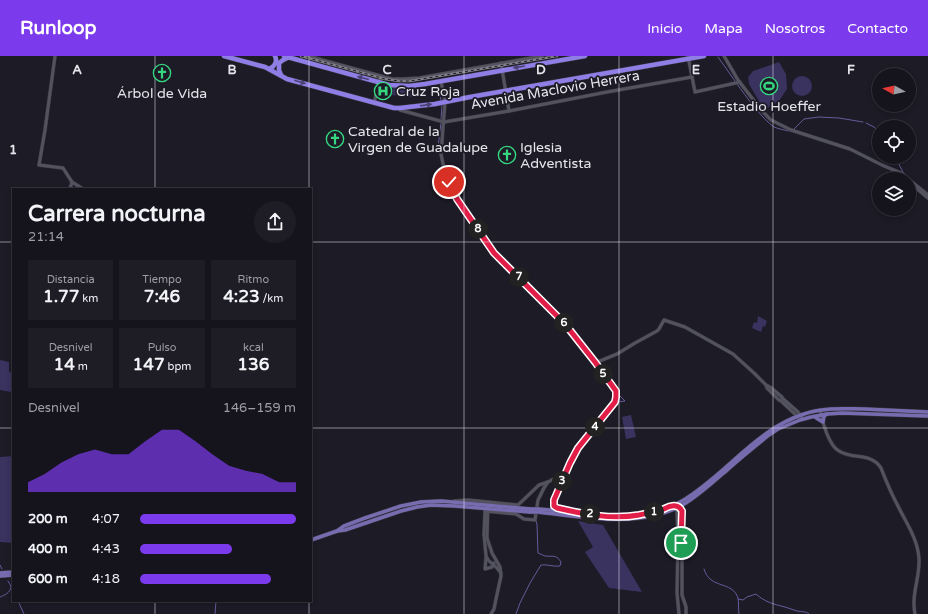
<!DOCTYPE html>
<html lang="es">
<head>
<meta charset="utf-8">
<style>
	:root { --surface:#15141c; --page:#1e1d25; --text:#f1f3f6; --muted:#9d9ea3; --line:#34333b; --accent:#7c3aed }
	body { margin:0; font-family:"Varela Round",sans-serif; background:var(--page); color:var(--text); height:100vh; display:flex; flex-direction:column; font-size:15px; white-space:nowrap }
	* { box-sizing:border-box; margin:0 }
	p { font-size:13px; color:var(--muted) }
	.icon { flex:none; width:22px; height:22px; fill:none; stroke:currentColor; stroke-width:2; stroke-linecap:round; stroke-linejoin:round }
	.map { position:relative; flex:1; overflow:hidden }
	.sheet { position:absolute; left:12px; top:132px; width:300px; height:414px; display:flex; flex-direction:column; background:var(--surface); border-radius:0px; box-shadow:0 2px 6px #0003,0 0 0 1px var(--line) }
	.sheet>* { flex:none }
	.needle { width:26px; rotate:278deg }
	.tools { position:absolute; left:872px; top:12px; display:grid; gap:8px }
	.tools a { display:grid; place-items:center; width:44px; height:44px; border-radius:50%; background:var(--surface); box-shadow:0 2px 6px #0003,0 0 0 1px var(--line); font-size:20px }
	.pin { position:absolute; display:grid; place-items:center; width:34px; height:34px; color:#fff; margin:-17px; border:2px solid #fff; border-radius:50%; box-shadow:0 1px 4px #0007 }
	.km { position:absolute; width:20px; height:20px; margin:-10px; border-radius:50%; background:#222; color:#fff; font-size:11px; line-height:20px; text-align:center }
	.round { display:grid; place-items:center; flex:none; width:42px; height:42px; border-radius:21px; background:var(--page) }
	.overview { display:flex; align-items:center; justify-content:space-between; height:68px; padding:0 16px }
	h1 { font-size:22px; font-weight:700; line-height:30px }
	.metrics { display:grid; grid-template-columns:repeat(3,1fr); gap:6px; height:68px; padding:4px 16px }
	.metrics div { display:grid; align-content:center; border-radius:0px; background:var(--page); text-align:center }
	.metrics b { font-size:17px; font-weight:700 }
	.metrics small { font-size:11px; font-weight:400 }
	.metrics p { font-size:11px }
	.chart { height:112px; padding:8px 16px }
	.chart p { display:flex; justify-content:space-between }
	.chart svg { width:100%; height:72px; margin-top:4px; fill:var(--accent); opacity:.7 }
	ul { padding:0 16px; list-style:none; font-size:13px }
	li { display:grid; grid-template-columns:64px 48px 1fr; align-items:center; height:30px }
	li i { height:10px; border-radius:5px; background:var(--accent) }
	header { display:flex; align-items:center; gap:24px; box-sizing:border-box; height:56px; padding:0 20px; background:var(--accent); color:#fff }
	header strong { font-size:19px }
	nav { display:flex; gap:22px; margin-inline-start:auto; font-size:14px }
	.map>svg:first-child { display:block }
	.green { fill:#3a325f }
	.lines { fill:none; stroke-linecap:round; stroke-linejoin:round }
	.stream { stroke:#665c9c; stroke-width:1 }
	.secondary-casing { stroke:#383740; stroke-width:4 }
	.primary-casing { stroke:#383740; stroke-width:4.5 }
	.highway-casing { stroke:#383740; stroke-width:5.5 }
	.secondary { stroke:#53525f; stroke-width:3 }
	.primary { stroke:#776cb0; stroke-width:3.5 }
	.highway { stroke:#8f7ee6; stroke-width:4.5 }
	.rail-casing { stroke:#818089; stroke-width:2.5 }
	.rail { stroke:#1c1b26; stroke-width:1; stroke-dasharray:3; stroke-linecap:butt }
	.primary-bridge-casing { stroke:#383740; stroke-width:4.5; stroke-linecap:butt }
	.primary-bridge { stroke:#776cb0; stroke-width:3.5 }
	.oneway { fill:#4a4373 }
	.route-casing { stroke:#fff; stroke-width:8 }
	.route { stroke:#e11d48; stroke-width:5 }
	.grid { fill:none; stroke:#e5e4ec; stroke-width:1; stroke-opacity:0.55 }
	.labels { text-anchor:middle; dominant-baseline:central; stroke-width:3.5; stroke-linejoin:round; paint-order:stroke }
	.street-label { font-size:14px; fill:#e5e4ec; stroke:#1c1b26 }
	.poi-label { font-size:14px; fill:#e5e4ec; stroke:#1c1b26; text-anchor:start }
	.grid-label { font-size:13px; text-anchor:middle; font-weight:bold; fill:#e5e4ec; stroke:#1c1b26; stroke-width:3.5; stroke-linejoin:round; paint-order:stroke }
</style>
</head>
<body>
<header>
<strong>Runloop</strong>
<nav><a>Inicio</a><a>Mapa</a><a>Nosotros</a><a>Contacto</a></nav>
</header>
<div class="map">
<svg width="928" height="558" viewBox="0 0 928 558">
	<rect width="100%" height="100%" fill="#1c1b26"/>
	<g class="green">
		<path d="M779,6L786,18L787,33L779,45L764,54L749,28L748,21L753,15Z"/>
		<circle cx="802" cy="30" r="10"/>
		<path d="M393,32H413L412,41L392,39Z"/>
		<path d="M758,260L767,265L765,271L763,270L761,276L752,272L754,266L757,267Z"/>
		<path d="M0,304L9,306V316L13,317V327L11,336L0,334Z"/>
		<path d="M631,359L636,381L626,383L622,361Z"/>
		<path d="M13,400V487L0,486V401Z"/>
		<path d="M578,465L603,469L642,536L609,532L585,496L593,491Z"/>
	</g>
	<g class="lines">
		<g class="stream">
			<path d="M718,1L735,25"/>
			<path d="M737,28C745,39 763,64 774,71C779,73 784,74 789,75"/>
			<path d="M439,37L441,44"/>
			<path d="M441,64L442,49"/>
			<path d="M866,67L874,71L879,76"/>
			<path d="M794,73L804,63L819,61L839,62L863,66"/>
			<path d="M440,95L438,91L441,67"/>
			<path d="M895,101L903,116L910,123"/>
			<path d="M586,292L598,309"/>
			<path d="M614,350L617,346L625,345L618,338"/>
			<path d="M540,437L544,429"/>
			<path d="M0,509L2,513"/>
			<path d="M704,513C710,534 732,524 738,542C739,547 738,553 739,558"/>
			<path d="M8,525L13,534"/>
			<path d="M0,541C5,539 10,537 11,531"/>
			<path d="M738,543L743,544L747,541L756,538C765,546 773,548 785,551C789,552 793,554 797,555C802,556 806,555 809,558"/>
			<path d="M18,545L24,558"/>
			<path d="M215,558L216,545"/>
			<path d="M516,558L520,547L530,527L541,509C547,508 553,511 560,510L561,506C556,498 553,501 545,500C543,499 540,498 538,497L537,468L536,465"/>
		</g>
		<defs>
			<g id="secondary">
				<path d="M55,0L45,74L39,109L63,112L72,126L83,133"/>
				<path d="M308,0L392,23H402L419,22L542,0"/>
				<path d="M688,0L695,36L740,26"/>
				<path d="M724,0L738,24L762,55L771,64L791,74L850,93L882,109L901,117L928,139"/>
				<path d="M501,7L509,55"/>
				<path d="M441,25L445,46L441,98L445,118L455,140L494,197L565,268L611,328C616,334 618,339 615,346L578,392L566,416L548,426L544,432L538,444L535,464L524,463L516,458L485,455"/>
				<path d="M374,47L381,20"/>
				<path d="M400,54L444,66L509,55L607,36L692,21"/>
				<path d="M909,126L928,142"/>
				<path d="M70,133L72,126"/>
				<path d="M595,307L617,298L635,287L657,275L659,273L664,264L685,271L733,298L754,317L766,329L767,332L779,344"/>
				<path d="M766,329L770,331L782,341"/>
				<path d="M782,342L798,356L803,363"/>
				<path d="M780,344L798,361"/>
				<path d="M820,354C822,365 829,390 839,395C853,404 871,396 881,412C886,425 892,439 899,452C907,468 918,484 919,503C920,522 911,538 915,558"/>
				<path d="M454,445L468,444L518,449L539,429L548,426"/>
				<path d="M488,446L487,482L492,497L500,511L501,520L496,543L494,553L491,558"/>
				<path d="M679,451L681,452L682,455V539L686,551V558"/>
				<path d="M679,451L677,455L678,485L677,537L679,558"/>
				<path d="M485,455L484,478L486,500L488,504L497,512L501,517"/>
				<path d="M486,502L485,513L492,511L494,507"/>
			</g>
			<g id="primary">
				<path d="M815,361L818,363L823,366L824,360L827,358"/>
				<path d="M538,453L618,460C639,461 663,456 682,445C713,427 737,398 767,377C778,369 792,362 804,358C823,351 845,353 864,353C886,354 907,355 928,356"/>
				<path d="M563,454L556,452L553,448V446L566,416"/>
				<path d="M538,456C583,461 636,472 679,451C696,442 710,428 725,416C739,403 754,391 769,379L778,373L800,364L811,361L827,358L842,357L928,360"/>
				<path d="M337,475L344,470L365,462L401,450L421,446L441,445L530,453"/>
				<path d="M311,484L337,475L345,474L401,455L417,451L431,449L455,450L530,456"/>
				<path d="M0,517L13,516"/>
				<path d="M0,520L13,519"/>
			</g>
			<g id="highway">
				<path d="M224,0L265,11L287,23L394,52H400L435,48L470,41L704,0"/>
				<path d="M284,0L389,29L409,30L425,28L585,0"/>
				<path d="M269,13C274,11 278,6 275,0"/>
				<path d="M281,19L279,14V7L283,4L289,1"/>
			</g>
		</defs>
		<use href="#secondary" class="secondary-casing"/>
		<use href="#primary" class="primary-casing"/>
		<use href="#highway" class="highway-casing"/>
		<use href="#secondary" class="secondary"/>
		<use href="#primary" class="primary"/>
		<use href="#highway" class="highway"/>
		<defs>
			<path id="rail" d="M301,0L385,23L399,25H410L557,0"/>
		</defs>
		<use href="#rail" class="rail-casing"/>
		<use href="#rail" class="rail"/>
		<defs>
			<g id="primary-bridge">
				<path d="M530,453H538"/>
				<path d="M530,456H538"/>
			</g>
		</defs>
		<use href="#primary-bridge" class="primary-bridge-casing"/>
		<use href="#primary-bridge" class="primary-bridge"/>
	</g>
	<defs><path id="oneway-solid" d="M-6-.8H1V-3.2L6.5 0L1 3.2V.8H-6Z"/></defs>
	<g class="oneway">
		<use href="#oneway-solid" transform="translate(519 11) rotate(171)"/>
		<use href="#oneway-solid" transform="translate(363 22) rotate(-165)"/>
		<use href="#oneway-solid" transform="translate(300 26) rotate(16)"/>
		<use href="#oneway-solid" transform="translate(426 49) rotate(-8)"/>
	</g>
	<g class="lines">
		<defs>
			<path id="route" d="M449,126L457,143L494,197L565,268L595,306L616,335V341L615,346L578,392L570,407L554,444V450L557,452C583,458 612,464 639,459C648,457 656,456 664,453C666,452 669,450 672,450C677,449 680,451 682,455L681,487"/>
		</defs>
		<use href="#route" class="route-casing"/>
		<use href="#route" class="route"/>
	</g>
	<path class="grid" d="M155,0V133M309,0V133M464,0V558M619,0V558M773,0V558M0,186H13M311,186H928M0,372H13M311,372H928M155,545V558M309,545V558"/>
	<defs>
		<symbol id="church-ring" viewBox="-11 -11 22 22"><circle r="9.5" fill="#1c1b26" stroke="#35d881" stroke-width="1.5"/><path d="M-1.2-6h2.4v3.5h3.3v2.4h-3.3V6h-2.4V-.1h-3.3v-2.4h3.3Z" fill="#35d881"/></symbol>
		<symbol id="stadium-ring" viewBox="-11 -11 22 22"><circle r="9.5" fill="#1c1b26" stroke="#35d881" stroke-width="1.5"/><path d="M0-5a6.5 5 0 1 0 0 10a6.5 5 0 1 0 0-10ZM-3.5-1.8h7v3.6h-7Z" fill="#35d881"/></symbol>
		<symbol id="hospital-ring" viewBox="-11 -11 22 22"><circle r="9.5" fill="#1c1b26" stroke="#35d881" stroke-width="1.5"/><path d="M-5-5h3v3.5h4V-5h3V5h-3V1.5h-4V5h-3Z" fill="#35d881"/></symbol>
	</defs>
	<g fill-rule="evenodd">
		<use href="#church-ring" x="152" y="7" width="20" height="20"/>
		<use href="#stadium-ring" x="759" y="20" width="20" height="20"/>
		<use href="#hospital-ring" x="373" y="25" width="20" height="20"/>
		<use href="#church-ring" x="325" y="73" width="20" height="20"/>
		<use href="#church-ring" x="497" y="89" width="20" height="20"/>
	</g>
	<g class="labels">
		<g class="street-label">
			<text transform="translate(555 34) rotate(-10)">Avenida Maclovio Herrera</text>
		</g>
		<g class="poi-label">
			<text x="396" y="35">Cruz Roja</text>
			<text x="162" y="37" text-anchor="middle">Árbol de Vida</text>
			<text x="769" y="50" text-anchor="middle">Estadio Hoeffer</text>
			<text x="348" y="75">Catedral de la<tspan x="348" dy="16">Virgen de Guadalupe</tspan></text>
			<text x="520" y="91">Iglesia<tspan x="520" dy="16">Adventista</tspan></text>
		</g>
	</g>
	<g class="grid-label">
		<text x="77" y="18">A</text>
		<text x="232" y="18">B</text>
		<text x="387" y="18">C</text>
		<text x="541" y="18">D</text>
		<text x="696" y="18">E</text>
		<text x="851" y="18">F</text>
		<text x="13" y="98">1</text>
	</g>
</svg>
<div class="tools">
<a><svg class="needle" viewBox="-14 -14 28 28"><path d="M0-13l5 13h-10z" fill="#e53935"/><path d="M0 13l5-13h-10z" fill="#9d9ea3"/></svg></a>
<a><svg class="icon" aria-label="locate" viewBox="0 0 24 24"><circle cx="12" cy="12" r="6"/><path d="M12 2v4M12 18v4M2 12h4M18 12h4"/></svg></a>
<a><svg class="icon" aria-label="layers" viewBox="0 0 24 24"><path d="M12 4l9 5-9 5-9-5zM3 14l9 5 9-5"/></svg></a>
</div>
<div class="pin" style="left:681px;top:487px;background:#1e9e55"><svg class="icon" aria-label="arrive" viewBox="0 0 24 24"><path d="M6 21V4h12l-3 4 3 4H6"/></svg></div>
<div class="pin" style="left:449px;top:126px;background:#d93025"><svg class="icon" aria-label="check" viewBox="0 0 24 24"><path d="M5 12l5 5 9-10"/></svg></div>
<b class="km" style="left:654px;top:456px">1</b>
<b class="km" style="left:590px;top:458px">2</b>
<b class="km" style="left:562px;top:425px">3</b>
<b class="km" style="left:595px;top:371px">4</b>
<b class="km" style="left:603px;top:318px">5</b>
<b class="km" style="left:564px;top:267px">6</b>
<b class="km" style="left:519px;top:221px">7</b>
<b class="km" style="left:478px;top:173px">8</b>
<section class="sheet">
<div class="overview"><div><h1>Carrera nocturna</h1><p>21:14</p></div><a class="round"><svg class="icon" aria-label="share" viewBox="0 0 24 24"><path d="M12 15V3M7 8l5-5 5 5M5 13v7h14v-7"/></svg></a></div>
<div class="metrics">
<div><p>Distancia</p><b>1.77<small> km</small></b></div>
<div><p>Tiempo</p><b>7:46</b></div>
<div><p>Ritmo</p><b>4:23<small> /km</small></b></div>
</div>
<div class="metrics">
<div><p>Desnivel</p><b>14<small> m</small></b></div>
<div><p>Pulso</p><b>147<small> bpm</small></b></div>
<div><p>kcal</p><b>136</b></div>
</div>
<div class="chart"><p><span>Desnivel</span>146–159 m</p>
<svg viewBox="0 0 160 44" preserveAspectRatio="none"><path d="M0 44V38L10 33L20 26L30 21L40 18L50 21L60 21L70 13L80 6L90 6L100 13L110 21L120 28L130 31L140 33L150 38L160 38V44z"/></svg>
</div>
<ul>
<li><b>200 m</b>4:07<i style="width:100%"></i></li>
<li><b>400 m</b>4:43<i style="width:59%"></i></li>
<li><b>600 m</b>4:18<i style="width:84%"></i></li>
</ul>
</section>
</div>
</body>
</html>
